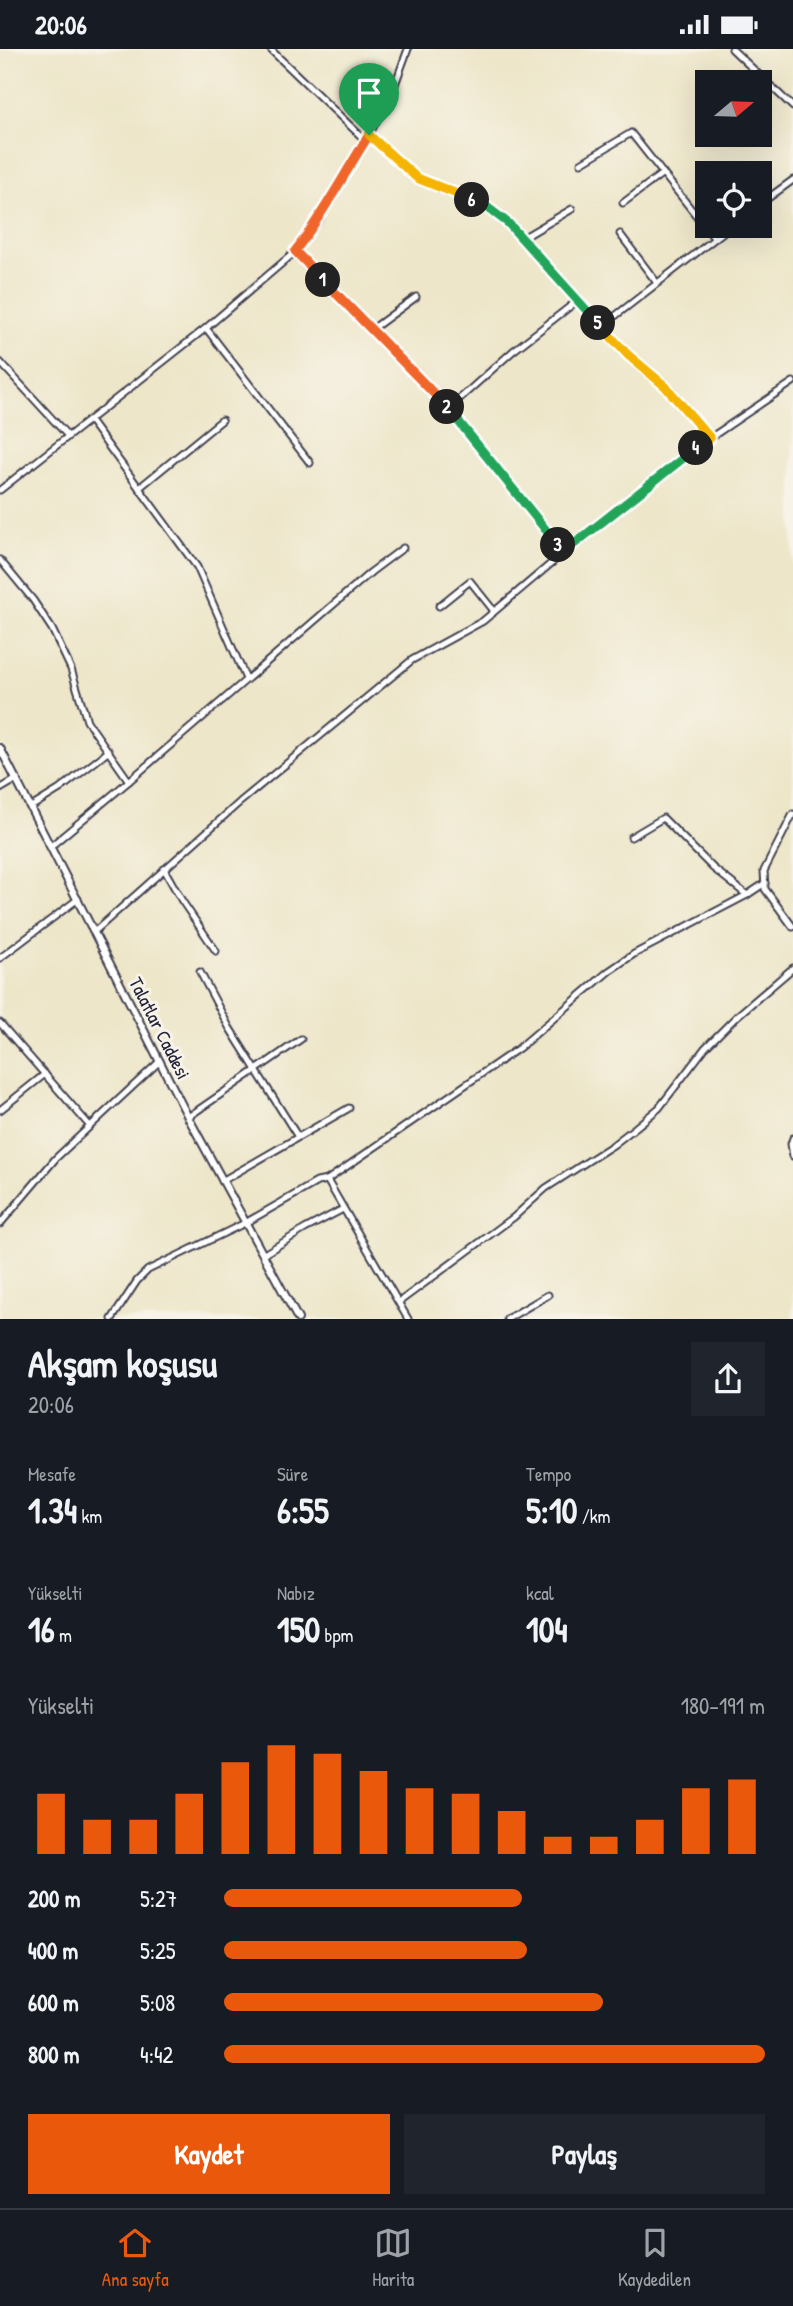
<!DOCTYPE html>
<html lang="tr">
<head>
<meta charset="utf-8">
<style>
	:root { --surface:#171b24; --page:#20242c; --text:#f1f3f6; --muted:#9ea1a6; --line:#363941; --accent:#ea580c }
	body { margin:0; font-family:"Patrick Hand",sans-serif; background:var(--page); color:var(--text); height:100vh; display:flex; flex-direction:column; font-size:26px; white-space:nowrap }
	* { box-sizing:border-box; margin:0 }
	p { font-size:23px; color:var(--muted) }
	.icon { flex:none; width:38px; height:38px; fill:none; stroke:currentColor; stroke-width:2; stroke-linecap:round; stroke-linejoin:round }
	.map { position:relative; height:1270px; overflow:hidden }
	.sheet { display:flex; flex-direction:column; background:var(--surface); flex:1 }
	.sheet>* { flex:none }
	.needle { width:46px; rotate:71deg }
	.buttons { position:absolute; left:695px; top:21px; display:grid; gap:14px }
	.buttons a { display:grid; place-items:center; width:77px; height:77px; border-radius:0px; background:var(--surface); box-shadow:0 7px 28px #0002; font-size:35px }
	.pin { position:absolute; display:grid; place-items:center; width:60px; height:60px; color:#fff; margin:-72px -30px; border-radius:50% 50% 50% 0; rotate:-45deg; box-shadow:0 0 7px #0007 }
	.pin .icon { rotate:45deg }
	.km { position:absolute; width:35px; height:35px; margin:-18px; border-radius:50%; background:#222; color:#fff; font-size:19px; line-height:35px; text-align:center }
	.round { display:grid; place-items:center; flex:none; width:74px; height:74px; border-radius:0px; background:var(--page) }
	.summary { display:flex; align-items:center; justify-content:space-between; height:119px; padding:0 28px }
	h1 { font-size:38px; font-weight:800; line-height:52px }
	.metrics { display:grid; grid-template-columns:repeat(3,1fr); gap:10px; height:119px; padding:7px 28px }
	.metrics div { display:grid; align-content:center }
	.metrics b { font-size:35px; font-weight:800 }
	.metrics small { font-size:19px; font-weight:400 }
	.metrics p { font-size:19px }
	.chart { height:196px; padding:14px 28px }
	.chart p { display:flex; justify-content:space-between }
	.chart svg { width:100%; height:126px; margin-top:7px; stroke:var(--accent); stroke-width:6 }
	.cta { display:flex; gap:14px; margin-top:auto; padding:14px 28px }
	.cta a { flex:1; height:80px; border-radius:0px; background:var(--accent); color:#fff; font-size:28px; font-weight:800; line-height:80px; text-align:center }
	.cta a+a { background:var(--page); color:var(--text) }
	ul { padding:0 28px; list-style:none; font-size:23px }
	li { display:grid; grid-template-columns:112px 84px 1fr; align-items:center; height:52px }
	li i { height:18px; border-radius:9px; background:var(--accent) }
	.status { display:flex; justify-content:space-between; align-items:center; height:49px; padding:0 35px; background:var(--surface); direction:ltr }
	.status svg { height:19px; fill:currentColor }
	.tab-bar { display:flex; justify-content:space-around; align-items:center; height:98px; border-top:2px solid var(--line); background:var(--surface); font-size:19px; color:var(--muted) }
	.tab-bar a { display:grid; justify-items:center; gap:4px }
	.tab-bar .active { color:var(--accent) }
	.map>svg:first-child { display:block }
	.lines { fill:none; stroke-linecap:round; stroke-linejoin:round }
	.minor-casing { stroke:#403f50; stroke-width:9 }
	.tertiary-casing { stroke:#403f50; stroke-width:10 }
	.minor { stroke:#fff; stroke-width:5 }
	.tertiary { stroke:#fff; stroke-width:6 }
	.split-1-casing { stroke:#fff; stroke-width:14 }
	.split-2-casing { stroke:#fff; stroke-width:14 }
	.split-3-casing { stroke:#fff; stroke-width:14 }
	.split-4-casing { stroke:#fff; stroke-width:14 }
	.split-5-casing { stroke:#fff; stroke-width:14 }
	.split-6-casing { stroke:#fff; stroke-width:14 }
	.split-7-casing { stroke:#fff; stroke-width:14 }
	.split-1 { stroke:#f0652b; stroke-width:9 }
	.split-2 { stroke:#f0652b; stroke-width:9 }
	.split-3 { stroke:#22a559; stroke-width:9 }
	.split-4 { stroke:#22a559; stroke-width:9 }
	.split-5 { stroke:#f5b400; stroke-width:9 }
	.split-6 { stroke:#22a559; stroke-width:9 }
	.split-7 { stroke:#f5b400; stroke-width:9 }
	.labels { text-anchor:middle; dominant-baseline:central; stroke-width:6; stroke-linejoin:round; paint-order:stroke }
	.street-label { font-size:19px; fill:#22223b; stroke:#f7f3e8 }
</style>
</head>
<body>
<div class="status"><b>20:06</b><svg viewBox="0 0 49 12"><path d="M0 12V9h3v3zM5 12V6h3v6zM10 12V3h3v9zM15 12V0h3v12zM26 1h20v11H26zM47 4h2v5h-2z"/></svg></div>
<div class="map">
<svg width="793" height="1270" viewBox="0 0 793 1270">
	<rect width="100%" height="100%" fill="#f7f3e8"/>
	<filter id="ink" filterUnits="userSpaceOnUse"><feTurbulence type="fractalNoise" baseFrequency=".0143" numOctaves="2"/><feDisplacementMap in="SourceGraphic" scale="14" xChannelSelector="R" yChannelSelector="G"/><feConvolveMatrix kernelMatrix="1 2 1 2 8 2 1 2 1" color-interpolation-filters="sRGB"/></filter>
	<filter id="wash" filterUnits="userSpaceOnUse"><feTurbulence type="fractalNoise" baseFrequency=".00686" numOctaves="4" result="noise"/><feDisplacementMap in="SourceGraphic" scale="28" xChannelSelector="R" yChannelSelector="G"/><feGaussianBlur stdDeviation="1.57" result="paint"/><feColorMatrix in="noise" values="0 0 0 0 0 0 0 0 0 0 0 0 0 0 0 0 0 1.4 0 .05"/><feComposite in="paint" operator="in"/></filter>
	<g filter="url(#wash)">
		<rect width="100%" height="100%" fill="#ede6c9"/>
	</g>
	<g filter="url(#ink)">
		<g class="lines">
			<defs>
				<g id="minor">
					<path d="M270,0L366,92"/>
					<path d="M732,0L793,58"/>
					<path d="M369,86L417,129L438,139L483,155L508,174L628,306L665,337L710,389"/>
					<path d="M581,114L631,84L714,189"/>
					<path d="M623,154L663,124"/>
					<path d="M760,155L793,131"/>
					<path d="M620,185L657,234"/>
					<path d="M521,190L572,160"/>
					<path d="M295,203L439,349L564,503"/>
					<path d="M601,278L731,177"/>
					<path d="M206,279L310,414"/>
					<path d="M371,281L416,248"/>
					<path d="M0,313L68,387"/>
					<path d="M448,360L513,302L577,252"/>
					<path d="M90,372L197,518L246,630"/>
					<path d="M139,439L222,371"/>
					<path d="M0,441L206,279L295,203L320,170L335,140L369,86L393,41L408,0"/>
					<path d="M0,511L33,551L52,580L71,620L87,672L129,732"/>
					<path d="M439,557L470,532L494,562"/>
					<path d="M0,740L17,730"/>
					<path d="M31,758L60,740L109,702"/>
					<path d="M793,765L764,822L765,840L793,878"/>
					<path d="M631,788L663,769L713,819L747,846L765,834"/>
					<path d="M51,797L129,732L371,523L403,499"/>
					<path d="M164,820L182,852L216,902"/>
					<path d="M94,883L240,753L412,611L483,572L592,480L710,389L793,333"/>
					<path d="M0,909L78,850"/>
					<path d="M200,923L229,978L298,1088"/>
					<path d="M0,974L89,1076"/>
					<path d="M0,1061L45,1025"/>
					<path d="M188,1068L301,990"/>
					<path d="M793,1089L791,1095L793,1107"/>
					<path d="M327,1131L408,1270"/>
					<path d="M222,1132L349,1059"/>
					<path d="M0,1175L56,1109L160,1012"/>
					<path d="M264,1205L305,1180L343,1160"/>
					<path d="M399,1253L514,1168L546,1139L613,1096L636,1078L659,1059L705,999L737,967L793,919"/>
					<path d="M112,1270L137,1232L148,1221L247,1173L317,1133L327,1131L519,999L609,922L634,905L747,846"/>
					<path d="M507,1270L548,1246"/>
				</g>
				<path id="tertiary" d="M0,699L188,1068L298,1270"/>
			</defs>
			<use href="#minor" class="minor-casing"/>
			<use href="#tertiary" class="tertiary-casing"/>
			<use href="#minor" class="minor"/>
			<use href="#tertiary" class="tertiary"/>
		</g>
	</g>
	<g class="lines" filter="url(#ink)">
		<defs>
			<path id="split-1" d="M323,231L295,202C323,166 344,125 369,86"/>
			<path id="split-2" d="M323,231L447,358"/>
			<path id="split-3" d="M447,358L558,496"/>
			<path id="split-4" d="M558,496L564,503L696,399"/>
			<path id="split-5" d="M598,274L628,306L665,337L710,389L696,399"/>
			<path id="split-6" d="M472,151L483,155L508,174L598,274"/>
			<path id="split-7" d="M369,86L417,129L472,151"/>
		</defs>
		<use href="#split-1" class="split-1-casing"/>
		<use href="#split-2" class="split-2-casing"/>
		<use href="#split-3" class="split-3-casing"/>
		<use href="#split-4" class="split-4-casing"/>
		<use href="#split-5" class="split-5-casing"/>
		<use href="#split-6" class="split-6-casing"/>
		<use href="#split-7" class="split-7-casing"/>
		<use href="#split-1" class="split-1"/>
		<use href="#split-2" class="split-2"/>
		<use href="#split-3" class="split-3"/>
		<use href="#split-4" class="split-4"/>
		<use href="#split-5" class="split-5"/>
		<use href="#split-6" class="split-6"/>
		<use href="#split-7" class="split-7"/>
	</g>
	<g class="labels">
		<g class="street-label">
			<text transform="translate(160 979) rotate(63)">Talatlar Caddesi</text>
		</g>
	</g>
</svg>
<div class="buttons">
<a><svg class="needle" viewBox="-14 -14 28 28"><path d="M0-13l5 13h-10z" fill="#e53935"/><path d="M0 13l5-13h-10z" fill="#9ea1a6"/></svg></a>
<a><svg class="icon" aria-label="locate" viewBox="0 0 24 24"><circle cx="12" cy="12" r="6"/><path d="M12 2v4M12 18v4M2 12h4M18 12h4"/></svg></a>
</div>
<div class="pin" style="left:369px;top:86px;background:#1e9e55"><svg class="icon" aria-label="arrive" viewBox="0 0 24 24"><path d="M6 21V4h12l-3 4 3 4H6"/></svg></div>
<b class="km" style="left:323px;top:231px">1</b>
<b class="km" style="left:447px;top:358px">2</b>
<b class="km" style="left:558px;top:496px">3</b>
<b class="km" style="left:696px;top:399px">4</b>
<b class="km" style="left:598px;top:274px">5</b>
<b class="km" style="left:472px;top:151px">6</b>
</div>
<section class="sheet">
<div class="summary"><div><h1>Akşam koşusu</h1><p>20:06</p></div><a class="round"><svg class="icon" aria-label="share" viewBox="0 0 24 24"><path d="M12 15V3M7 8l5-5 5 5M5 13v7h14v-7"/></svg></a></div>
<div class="metrics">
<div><p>Mesafe</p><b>1.34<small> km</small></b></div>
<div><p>Süre</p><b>6:55</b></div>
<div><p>Tempo</p><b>5:10<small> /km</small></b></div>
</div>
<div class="metrics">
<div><p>Yükselti</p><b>16<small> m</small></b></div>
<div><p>Nabız</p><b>150<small> bpm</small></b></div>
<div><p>kcal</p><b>104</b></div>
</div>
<div class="chart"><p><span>Yükselti</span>180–191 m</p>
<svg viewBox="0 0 160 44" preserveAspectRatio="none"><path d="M5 44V23M15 44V32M25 44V32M35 44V23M45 44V12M55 44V6M65 44V9M75 44V15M85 44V21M95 44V23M105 44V29M115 44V38M125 44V38M135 44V32M145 44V21M155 44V18"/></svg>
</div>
<ul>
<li><b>200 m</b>5:27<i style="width:55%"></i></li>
<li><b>400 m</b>5:25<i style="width:56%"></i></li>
<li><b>600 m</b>5:08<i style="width:70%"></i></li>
<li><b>800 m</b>4:42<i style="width:100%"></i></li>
</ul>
<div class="cta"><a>Kaydet</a><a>Paylaş</a></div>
</section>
<nav class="tab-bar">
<a class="active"><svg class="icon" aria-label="home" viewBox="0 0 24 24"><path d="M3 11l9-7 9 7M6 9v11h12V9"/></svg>Ana sayfa</a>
<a><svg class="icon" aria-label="map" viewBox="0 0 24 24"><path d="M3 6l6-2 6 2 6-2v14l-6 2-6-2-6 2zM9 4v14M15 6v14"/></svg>Harita</a>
<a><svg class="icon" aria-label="saved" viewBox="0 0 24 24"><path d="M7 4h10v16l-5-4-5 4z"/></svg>Kaydedilen</a>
</nav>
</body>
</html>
